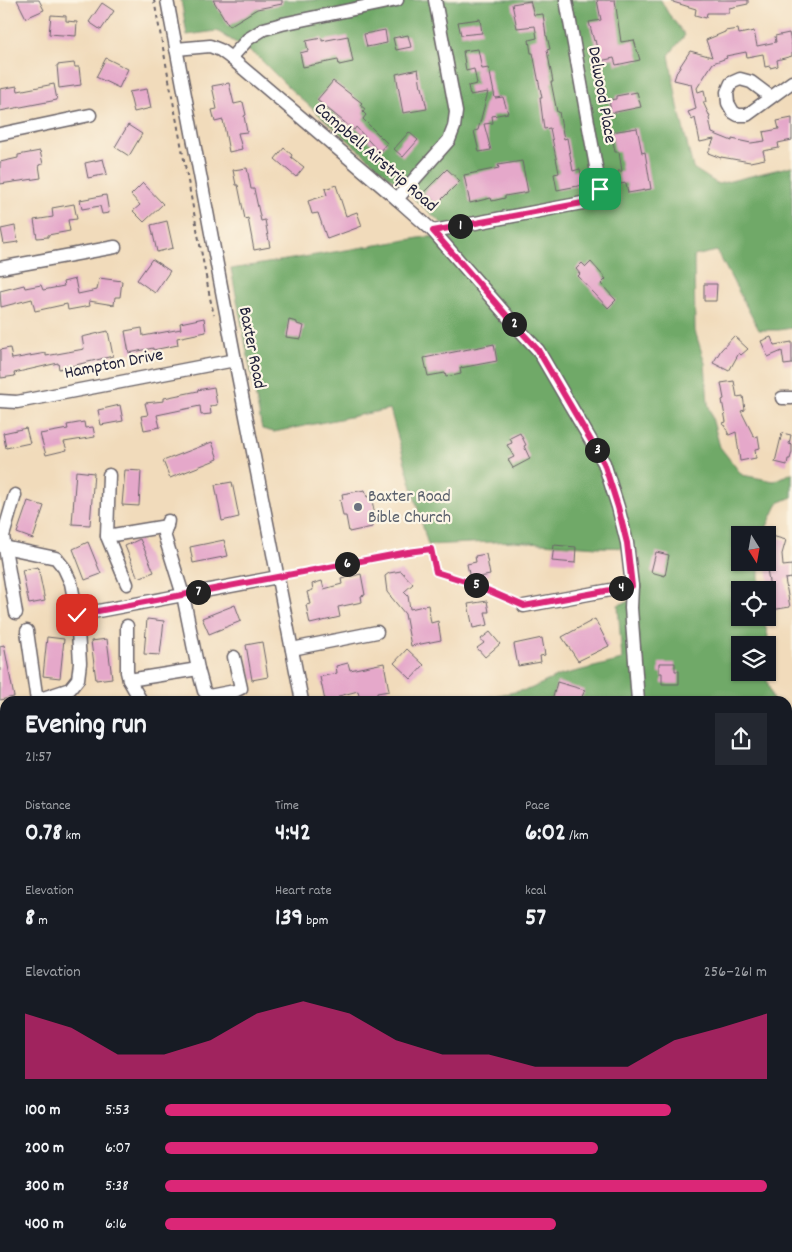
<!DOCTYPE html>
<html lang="en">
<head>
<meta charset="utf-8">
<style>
	:root { --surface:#171b24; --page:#242831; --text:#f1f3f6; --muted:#9ea1a6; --accent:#db2777 }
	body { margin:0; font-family:Dekko,sans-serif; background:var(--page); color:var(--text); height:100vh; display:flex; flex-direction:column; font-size:19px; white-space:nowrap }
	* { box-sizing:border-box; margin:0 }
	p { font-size:16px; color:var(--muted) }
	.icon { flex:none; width:28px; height:28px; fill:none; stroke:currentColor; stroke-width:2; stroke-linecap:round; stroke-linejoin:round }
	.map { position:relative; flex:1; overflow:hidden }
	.sheet { position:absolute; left:0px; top:696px; width:792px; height:556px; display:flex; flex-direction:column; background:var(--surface); border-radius:15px 15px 0 0; box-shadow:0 1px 4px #0004 }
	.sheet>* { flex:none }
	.needle { width:32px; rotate:169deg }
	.fabs { position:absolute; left:731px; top:526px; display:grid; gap:10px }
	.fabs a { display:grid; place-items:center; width:45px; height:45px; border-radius:0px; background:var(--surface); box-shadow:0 1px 4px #0004; font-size:25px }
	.pin { position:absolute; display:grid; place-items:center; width:42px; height:42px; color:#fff; margin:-21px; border-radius:10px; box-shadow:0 2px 8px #0006 }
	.km { position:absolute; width:25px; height:25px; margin:-12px; border-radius:50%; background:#222; color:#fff; font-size:14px; line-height:25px; text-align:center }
	.round { display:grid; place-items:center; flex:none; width:52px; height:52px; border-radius:0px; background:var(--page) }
	.headline { display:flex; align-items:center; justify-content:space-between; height:85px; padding:0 25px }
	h1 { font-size:28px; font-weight:800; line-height:38px }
	.metrics { display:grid; grid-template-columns:repeat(3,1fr); gap:8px; height:85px; padding:5px 25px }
	.metrics div { display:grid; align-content:center }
	.metrics b { font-size:25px; font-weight:800 }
	.metrics small { font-size:14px; font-weight:400 }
	.metrics p { font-size:14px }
	.chart { height:140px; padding:10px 25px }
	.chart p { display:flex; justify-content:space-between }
	.chart svg { width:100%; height:90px; margin-top:5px; fill:var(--accent); opacity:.7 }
	ul { padding:0 25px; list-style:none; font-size:16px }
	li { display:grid; grid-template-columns:80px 60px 1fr; align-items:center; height:38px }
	li i { height:12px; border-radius:6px; background:var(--accent) }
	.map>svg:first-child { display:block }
	.green { fill:#8ac378; stroke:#56725a }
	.forest { fill:#6fa968; stroke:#486652 }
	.building { fill:#e5a8ca }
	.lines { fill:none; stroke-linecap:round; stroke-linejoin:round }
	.minor-casing { stroke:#6a6368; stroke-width:15 }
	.path { stroke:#6a6368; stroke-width:2; stroke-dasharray:4 4; stroke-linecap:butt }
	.minor { stroke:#fff; stroke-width:12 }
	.route-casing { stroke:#fff; stroke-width:10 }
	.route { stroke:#db2777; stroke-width:6 }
	.worship-dot { fill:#6b7280; stroke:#fcf5e5; stroke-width:2 }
	.labels { text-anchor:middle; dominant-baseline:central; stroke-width:4.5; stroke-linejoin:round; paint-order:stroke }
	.street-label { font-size:18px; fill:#22223b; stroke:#fcf5e5 }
	.worship-label { font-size:18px; fill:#5b616d; stroke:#fcf5e5; text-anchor:start }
</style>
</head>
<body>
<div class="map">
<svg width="792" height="1252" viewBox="0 0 792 1252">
	<rect width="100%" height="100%" fill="#fcf5e5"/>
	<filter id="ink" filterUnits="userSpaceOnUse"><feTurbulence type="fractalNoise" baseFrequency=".02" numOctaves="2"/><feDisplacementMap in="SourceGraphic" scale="10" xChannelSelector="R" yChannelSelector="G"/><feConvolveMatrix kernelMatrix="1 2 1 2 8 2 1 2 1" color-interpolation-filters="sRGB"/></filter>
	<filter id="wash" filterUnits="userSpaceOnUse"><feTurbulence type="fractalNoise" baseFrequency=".0096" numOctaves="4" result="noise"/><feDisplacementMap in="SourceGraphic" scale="20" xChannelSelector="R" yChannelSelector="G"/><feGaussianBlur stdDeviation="1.12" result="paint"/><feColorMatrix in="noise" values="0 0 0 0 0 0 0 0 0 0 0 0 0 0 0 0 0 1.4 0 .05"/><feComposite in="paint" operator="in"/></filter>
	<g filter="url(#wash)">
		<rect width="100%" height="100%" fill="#f1dbbb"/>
		<path class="green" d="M0,785L5,794V1248H104L105,1252H0Z"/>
		<g class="forest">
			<path d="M181,0H661L668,13L685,35L669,55L678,106L693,168L718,184L792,166V328L779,330H759L717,251L694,256L695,331L705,363L708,403L720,447L742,475L774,481L792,473V497L778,503L763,535H740V562L759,563V590H740V618H763L768,636L766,645H740V672L765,673L773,701H467L530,689L558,676L622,660L618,605L638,598L640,559L634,548L597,547L514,541L428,545L390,409L274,432L262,429L231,269L425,237L456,236L288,87L257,56L217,31L187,35Z"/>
			<path d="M0,755L5,772V1148L0,1119Z"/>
			<path d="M788,790L792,808V962H788Z"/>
			<path d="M24,1248H100L101,1252H25Z"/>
			<path d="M425,1248H569L556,1252H426Z"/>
		</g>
		<g id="blocks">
			<g class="building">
				<path d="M17,0H39L44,10L26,18Z"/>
				<path d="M213,0H282V4L257,9L229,26Z"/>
				<path d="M597,0H615L621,42L634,40L640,60L616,65L614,58L600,61L595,40L594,41L589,22L601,20Z"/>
				<path d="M673,0H748V4L729,8V13H707L706,18L695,15L696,9L673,2Z"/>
				<path d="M530,1L534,15L543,14L546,36H547L550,49L547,50L553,82H551L557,112H559L564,139L567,138L573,171L580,169L583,185L557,190L554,174L559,173L550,128L544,129L540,98H542L533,53H531L529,40L537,38L535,26L517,28L512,4Z"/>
				<path d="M102,3L114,11L101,30L89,22Z"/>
				<path d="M51,15L66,16V21L77,22L76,36L49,34Z"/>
				<path d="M480,19L482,33L461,35L458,22Z"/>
				<path d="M738,29L739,34L754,31L757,46L776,42L775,36L789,33L792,46V56L777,60L778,66L770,68V66L765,67L763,54L747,57L746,52L726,56L727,58L713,63L697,88L698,92L704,90L706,102H703L710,117L709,118L712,133L732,141V139L751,143L765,141L763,132L779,129L777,121L792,118V140L778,143L779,148L763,151L765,159L750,162L721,157V158L708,153L714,139L700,142L695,118L692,120L688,112L696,109L691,84L674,80L677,71L690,51L712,57L706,40L725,32V31Z"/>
				<path d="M385,30L387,43L367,47L364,34Z"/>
				<path d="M408,35L411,47L396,50L393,38Z"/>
				<path d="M348,36L353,62L339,65L338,60L303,67L300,53L308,51L306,41L322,38V41Z"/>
				<path d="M478,49L482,69L489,68L495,98L503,97L508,113L492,116L493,123L484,124L491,150L479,152L474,131L478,130L488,92L470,95L468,86L477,84L474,69L466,71L463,51Z"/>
				<path d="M106,58L128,69L119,88L96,77Z"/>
				<path d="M74,63L75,67H79L81,85L59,88L57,65Z"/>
				<path d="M418,69L421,87H422L427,109L403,113L396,74Z"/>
				<path d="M333,81L362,103L360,105L365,109L363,112L366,115L363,119L387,143L379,152L356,127L354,130L317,100Z"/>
				<path d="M229,83L234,104L243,102L246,115L244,116L247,132L238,133L242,149L229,152L223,120L215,122L212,110L217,109L212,86Z"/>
				<path d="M54,84L57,100L0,111V89L17,86L18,91Z"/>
				<path d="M147,89L151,108L134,112L129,92Z"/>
				<path d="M637,92L641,107L611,113L609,100L616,99V96Z"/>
				<path d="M128,125L142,134L129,156L115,147Z"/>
				<path d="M637,128L642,153L645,152L651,189L628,193L626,183L620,184L618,171H622L619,152H615L611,132Z"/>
				<path d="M409,132L418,140L403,157L394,149Z"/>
				<path d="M284,148L292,155L291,157L304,167L296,177L275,159Z"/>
				<path d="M40,151L43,164L39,165L41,178L0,184V162L18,158V155Z"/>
				<path d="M103,159L107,174L88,178L85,163Z"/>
				<path d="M522,161L528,192L505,196V198L492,201L491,198L470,203L464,175L499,168L498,165Z"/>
				<path d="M247,168L251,189H254L261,221L265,220L270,247L254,250L248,218L245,219L238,185H236L233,170Z"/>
				<path d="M447,169L460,181L436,205L423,193Z"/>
				<path d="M143,183L163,204L144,222L133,211L140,205L131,195Z"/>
				<path d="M336,185L346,216L357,212L362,226L327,239L318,213L312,214L308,201L327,195L325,189Z"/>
				<path d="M106,195L109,213L102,214L100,206L82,209L80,200Z"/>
				<path d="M74,204L77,219L68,220L70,231L48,235V237L37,238L34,220L53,217L52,208Z"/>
				<path d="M167,221L173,248L157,252L151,225Z"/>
				<path d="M15,226L18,242L4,244L1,229Z"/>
				<path d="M152,259L170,271L155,293L137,280Z"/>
				<path d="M591,262L606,279L601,284L616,300L608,308L578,276L580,274L576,269L582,263L586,267Z"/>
				<path d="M99,278L122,281L120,297H115L114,305L89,301L90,306L68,310L67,304L35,311L32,299L1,307L0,291L24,285L25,288L41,285L43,290L64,286L63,282L75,279L78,294L97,290Z"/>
				<path d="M704,284H717L716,301H704Z"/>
				<path d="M204,318L206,332L177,338L178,345L153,350V348L129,353L125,331L142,328L143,336L181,329L180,323Z"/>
				<path d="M289,320L297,322V324L304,326L301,339L286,337Z"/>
				<path d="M108,331L113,356L59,369L58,363L14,373L15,376L1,378L0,371V350L10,348L12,359L46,353V356L84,349L82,337Z"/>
				<path d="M734,336L748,349L741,355L739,353L729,371L713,363L721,350Z"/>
				<path d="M771,337L774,345L792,342V364L784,365L782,351L768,357L761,341Z"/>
				<path d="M494,344L497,361L460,368L461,374L446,377L445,373L428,376L424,358Z"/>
				<path d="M734,381L737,397L743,396L745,410L741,411L754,437L758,436L760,448L755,449L756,458L740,461L736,432L729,435L723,423L726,422L722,400L724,399L721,383Z"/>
				<path d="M214,387L217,405L210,406L211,414L201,415L200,406L157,415L160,427L144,430L141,416L148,415L145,403L164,401V398L198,391L197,390Z"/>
				<path d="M120,405L123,421L101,425L98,410Z"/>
				<path d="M84,422L85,428L93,427L95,437L64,442L67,450L46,455L40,434L68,429L67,425Z"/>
				<path d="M26,428L30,443L6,448L3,433Z"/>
				<path d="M520,433L526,445L524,446L530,459L513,468L508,460L514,457L507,445L512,443L510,438Z"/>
				<path d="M782,433L791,435L789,444L792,445V452L790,459H788L787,465L775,462Z"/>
				<path d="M212,442L218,459L170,478L163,461Z"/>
				<path d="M125,470L141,471L139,506L122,505Z"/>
				<path d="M76,471L94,473L90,525L72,524Z"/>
				<path d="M232,482L239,517L222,521L215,485Z"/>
				<path d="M365,490L367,497L371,496L375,515L370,516L372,527L349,532L346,516H343L340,500L343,499L342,494Z"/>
				<path d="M28,501L44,506L33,539L17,533Z"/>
				<path d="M772,536L786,540L782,554L783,566L792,565V578L785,579L790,607L771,610L767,589L770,588L766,562H768V548Z"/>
				<path d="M140,539L154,572L138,578L125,546Z"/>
				<path d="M224,540L228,556L193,563L190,547Z"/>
				<path d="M88,542L101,574L85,580L73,549Z"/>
				<path d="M554,545L576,547L575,563L552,561Z"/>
				<path d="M656,552L669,555L665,576L651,572Z"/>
				<path d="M486,554L490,575L470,579L467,564L476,562L475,556Z"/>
				<path d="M38,567L45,601L29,604L22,570Z"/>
				<path d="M401,571L413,584L404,592L408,596L410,609L428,605L431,623L438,621L441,640L411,646L405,614L387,592L385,576L389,573Z"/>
				<path d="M361,574L365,595L361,596L362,602L338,607L340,617L310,624L306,605L310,604L307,592L313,590L312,584L322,581L324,589L342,584L341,579Z"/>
				<path d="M487,601L489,612H485L488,625L473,628L468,604Z"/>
				<path d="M235,605L241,621L209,634L202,618Z"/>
				<path d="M147,619L164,621L160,655L144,654Z"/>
				<path d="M595,619L609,646L578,661L562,637Z"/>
				<path d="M490,632L500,644L485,657L477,648L484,643L481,639Z"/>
				<path d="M47,637L64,639L60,678L43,676Z"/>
				<path d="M542,638L545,655L540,656L541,662L518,666L514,644Z"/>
				<path d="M107,639L112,678L96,680L91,641Z"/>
				<path d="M262,642L268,677L252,680L246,645Z"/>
				<path d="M4,645L14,697L0,700V646Z"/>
				<path d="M407,649L424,665L411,679L394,663Z"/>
				<path d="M348,663L350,670L384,663L389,691L377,693V695L371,697V699L360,701L358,691L339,696V698L325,701L320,677L337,673L336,666Z"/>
				<path d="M659,663H675V671H679V684H662V673H659Z"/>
				<path d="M557,682L585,690L580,701H552Z"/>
			</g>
		</g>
	</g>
	<g filter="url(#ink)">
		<use href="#blocks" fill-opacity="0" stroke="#6a6368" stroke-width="1"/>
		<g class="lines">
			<defs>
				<g id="minor">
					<path d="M167,0L235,360L302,701"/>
					<path d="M176,49L210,46L220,50L231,58L397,199L433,231L516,326L538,350L604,463L618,507L627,543L632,586L631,608L638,701"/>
					<path d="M231,58L248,39L264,29L282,24L397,0"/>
					<path d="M771,97L751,82L740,79L731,83L727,92L728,103L733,112L738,115H747L792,82"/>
					<path d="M0,134L90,115"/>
					<path d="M397,199L449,140L454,127L456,112L435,0"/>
					<path d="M433,231L593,201L600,196V189L566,0"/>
					<path d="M0,268L115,247"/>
					<path d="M782,398H792"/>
					<path d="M0,401L17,402L235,360"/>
					<path d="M109,475L107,536L127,584"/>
					<path d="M15,495L3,536L16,613"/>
					<path d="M168,521L164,534L183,595L198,669L204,691L209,696L235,691L241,688L234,657"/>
					<path d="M107,536L167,526"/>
					<path d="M4,547L56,558L64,568L71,583L77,615L80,663L78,679L70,689L37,700"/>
					<path d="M524,606L632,586"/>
					<path d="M77,615L278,577"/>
					<path d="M127,626V672L129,680L141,701"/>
					<path d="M27,631L37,701"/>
					<path d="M292,649L377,632"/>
					<path d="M129,680L198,669"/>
					<path d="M788,784L792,783"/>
					<path d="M788,1027L792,1024"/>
					<path d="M788,1132L792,1138"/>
					<path d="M173,1248L174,1252"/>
					<path d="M409,1248L410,1252"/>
				</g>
			</defs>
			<use href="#minor" class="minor-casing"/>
			<g class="path">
				<path d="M154,0L210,298L214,315"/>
				<path d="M289,575L408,552L431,549L437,572L471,583L515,602"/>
				<path d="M0,983L5,985"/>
				<path d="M0,1031L5,1044"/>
				<path d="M5,1055L4,1099L5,1105"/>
				<path d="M31,1248L32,1252"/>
			</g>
			<use href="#minor" class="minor"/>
		</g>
	</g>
	<g class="lines" filter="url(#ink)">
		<defs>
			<path id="route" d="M77,615L408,552L431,549L436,572L471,583L524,606L632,586L627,543L618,507L604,463L538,350L516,326L433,231L593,201L600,196V189"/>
		</defs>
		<use href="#route" class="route-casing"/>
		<use href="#route" class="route"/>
	</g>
	<circle class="worship-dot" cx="358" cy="507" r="5"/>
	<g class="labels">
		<g class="street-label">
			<text transform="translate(601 95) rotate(80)">Delwood Place</text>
			<text transform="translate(375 158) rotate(41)">Campbell Airstrip Road</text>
			<text transform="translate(251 348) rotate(79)">Baxter Road</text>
			<text transform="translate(114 365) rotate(-11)">Hampton Drive</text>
		</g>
		<g class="worship-label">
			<text x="368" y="497">Baxter Road<tspan x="368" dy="21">Bible Church</tspan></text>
		</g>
	</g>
</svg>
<div class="fabs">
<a><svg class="needle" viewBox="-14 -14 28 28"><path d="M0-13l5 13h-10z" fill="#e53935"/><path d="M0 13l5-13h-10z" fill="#9ea1a6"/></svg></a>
<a><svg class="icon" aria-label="locate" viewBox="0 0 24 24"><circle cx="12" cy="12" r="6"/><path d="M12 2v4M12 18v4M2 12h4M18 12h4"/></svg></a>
<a><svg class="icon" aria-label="layers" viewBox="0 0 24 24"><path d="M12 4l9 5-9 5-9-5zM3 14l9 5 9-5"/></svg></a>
</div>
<div class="pin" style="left:600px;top:189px;background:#1e9e55"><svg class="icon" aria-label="arrive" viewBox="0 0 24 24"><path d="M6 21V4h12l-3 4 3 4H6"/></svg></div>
<div class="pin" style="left:77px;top:615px;background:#d93025"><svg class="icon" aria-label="check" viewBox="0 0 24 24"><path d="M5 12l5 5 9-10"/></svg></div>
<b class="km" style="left:460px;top:226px">1</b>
<b class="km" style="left:514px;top:324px">2</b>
<b class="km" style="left:597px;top:450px">3</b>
<b class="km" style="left:621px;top:588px">4</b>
<b class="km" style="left:476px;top:585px">5</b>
<b class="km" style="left:347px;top:564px">6</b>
<b class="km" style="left:198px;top:592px">7</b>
<section class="sheet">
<div class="headline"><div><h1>Evening run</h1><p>21:57</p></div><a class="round"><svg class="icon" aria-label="share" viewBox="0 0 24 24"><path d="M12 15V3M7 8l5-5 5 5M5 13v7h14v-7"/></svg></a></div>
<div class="metrics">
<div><p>Distance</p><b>0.78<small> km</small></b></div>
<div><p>Time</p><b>4:42</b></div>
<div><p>Pace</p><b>6:02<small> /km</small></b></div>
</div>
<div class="metrics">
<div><p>Elevation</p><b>8<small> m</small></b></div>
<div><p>Heart rate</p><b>139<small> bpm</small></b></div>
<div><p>kcal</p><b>57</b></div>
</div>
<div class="chart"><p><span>Elevation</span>256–261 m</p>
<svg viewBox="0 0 160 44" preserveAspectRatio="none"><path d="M0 44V12L10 19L20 32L30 32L40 25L50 12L60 6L70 12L80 25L90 32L100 32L110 38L120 38L130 38L140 25L150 19L160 12V44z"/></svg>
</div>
<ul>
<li><b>100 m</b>5:53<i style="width:84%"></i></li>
<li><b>200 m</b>6:07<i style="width:72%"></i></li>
<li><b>300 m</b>5:38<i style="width:100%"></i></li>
<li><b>400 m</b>6:16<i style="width:65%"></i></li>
</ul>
</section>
</div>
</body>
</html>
